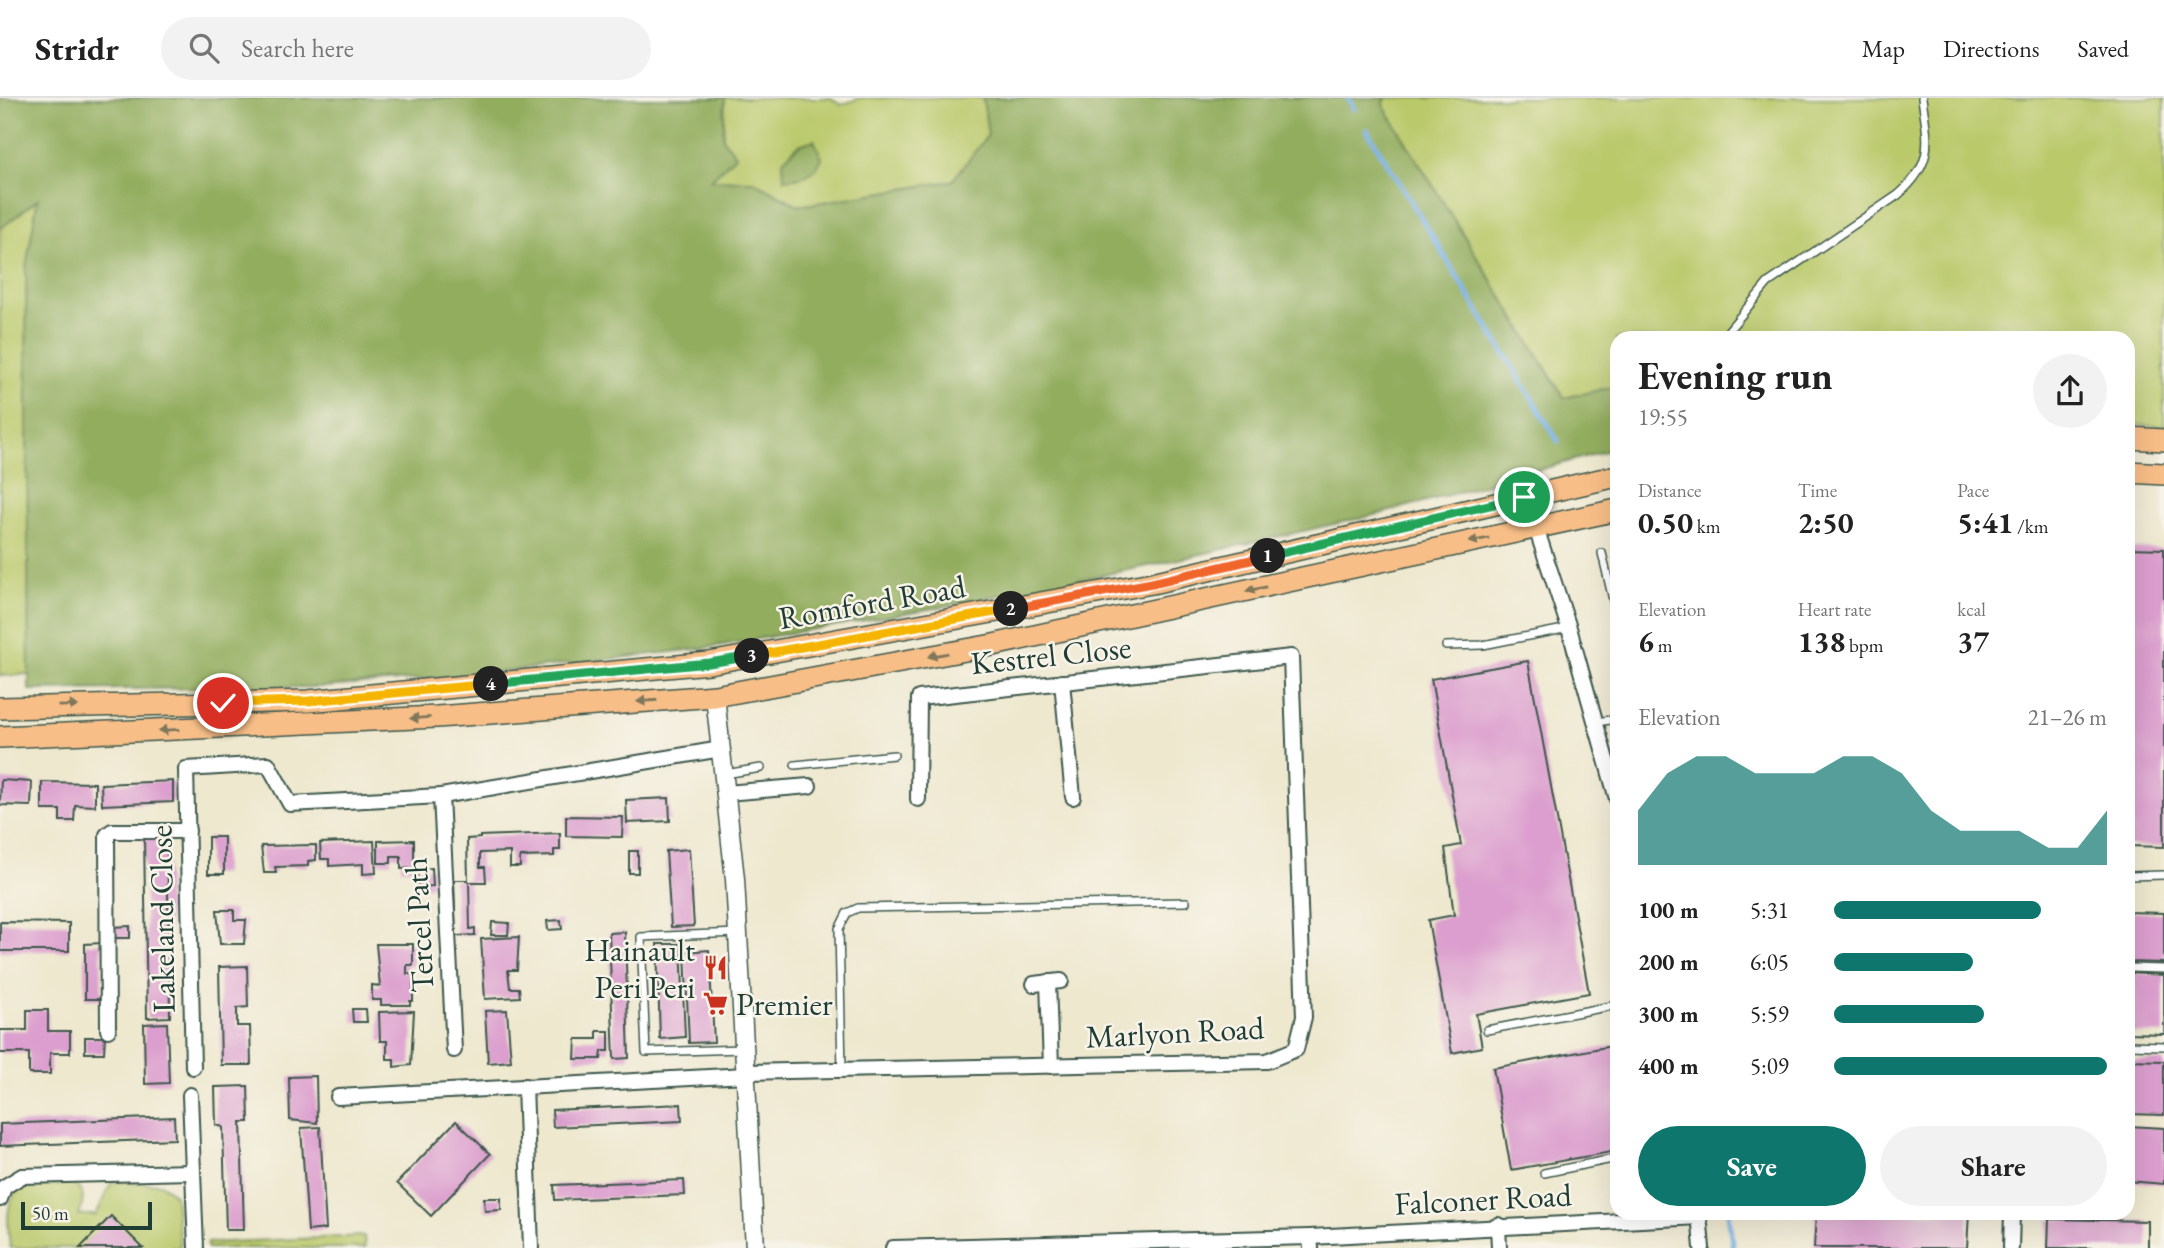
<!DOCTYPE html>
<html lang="en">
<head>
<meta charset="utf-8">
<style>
	:root { --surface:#fff; --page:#f2f2f2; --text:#222; --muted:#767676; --line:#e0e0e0; --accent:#0f766e }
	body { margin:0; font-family:"EB Garamond",serif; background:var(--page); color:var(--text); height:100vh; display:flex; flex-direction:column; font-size:26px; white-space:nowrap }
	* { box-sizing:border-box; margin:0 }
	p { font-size:23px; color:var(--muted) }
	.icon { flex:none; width:38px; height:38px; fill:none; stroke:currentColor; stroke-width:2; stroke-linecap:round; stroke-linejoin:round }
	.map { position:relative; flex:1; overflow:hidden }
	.panel { position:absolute; left:1610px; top:233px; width:525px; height:889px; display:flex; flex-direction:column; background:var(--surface); border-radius:21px; box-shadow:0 7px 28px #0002 }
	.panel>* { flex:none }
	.scale { position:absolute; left:21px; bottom:18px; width:131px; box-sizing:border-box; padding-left:7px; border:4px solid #1f3d34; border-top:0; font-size:19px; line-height:24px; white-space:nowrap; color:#1f3d34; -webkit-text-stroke:5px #f7f3e8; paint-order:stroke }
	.pin { position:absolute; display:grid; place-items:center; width:60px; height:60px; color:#fff; margin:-30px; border:4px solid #fff; border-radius:50%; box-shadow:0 2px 7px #0007 }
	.km { position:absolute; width:35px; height:35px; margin:-18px; border-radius:50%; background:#222; color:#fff; font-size:19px; line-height:35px; text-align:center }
	.round { display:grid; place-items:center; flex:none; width:74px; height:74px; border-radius:37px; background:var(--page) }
	.overview { display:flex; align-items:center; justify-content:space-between; height:119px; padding:0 28px }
	h1 { font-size:38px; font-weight:700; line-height:52px }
	.metrics { display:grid; grid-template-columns:repeat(3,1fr); gap:10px; height:119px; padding:7px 28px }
	.metrics div { display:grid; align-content:center }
	.metrics b { font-size:30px; font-weight:700 }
	.metrics small { font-size:19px; font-weight:400 }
	.metrics p { font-size:19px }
	.chart { height:196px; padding:14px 28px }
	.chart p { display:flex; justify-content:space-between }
	.chart svg { width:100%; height:126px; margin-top:7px; fill:var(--accent); opacity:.7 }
	.button { display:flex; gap:14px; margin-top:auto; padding:14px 28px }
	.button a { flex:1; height:80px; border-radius:42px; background:var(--accent); color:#fff; font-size:28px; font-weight:700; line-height:80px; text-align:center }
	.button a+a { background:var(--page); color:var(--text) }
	ul { padding:0 28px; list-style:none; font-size:23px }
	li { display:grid; grid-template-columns:112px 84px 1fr; align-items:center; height:52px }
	li i { height:18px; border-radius:9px; background:var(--accent) }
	header { display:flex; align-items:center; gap:42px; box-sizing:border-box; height:98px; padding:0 35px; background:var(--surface); border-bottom:2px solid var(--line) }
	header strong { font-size:33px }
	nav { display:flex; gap:38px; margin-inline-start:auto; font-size:24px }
	.search { width:490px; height:63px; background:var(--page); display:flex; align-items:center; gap:18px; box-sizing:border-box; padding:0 24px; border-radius:38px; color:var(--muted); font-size:26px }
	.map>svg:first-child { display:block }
	.green { fill:#bac96b; stroke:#6c8350; stroke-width:2 }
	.forest { fill:#93ad5f; stroke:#59754a; stroke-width:2 }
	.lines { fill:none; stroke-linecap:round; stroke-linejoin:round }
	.stream { stroke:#75b0e6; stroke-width:5 }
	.building { fill:#db9ece }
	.service-casing { stroke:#3e574b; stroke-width:10 }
	.minor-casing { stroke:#3e574b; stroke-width:18 }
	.tertiary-casing { stroke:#3e574b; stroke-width:21 }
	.primary-casing { stroke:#3e574b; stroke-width:24 }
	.service { stroke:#fff; stroke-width:7 }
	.minor { stroke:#fff; stroke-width:14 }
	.tertiary { stroke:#fff; stroke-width:18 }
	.primary { stroke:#f7be88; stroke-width:21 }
	.oneway { fill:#80775a }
	.split-1-casing { stroke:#fff; stroke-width:14 }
	.split-2-casing { stroke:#fff; stroke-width:14 }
	.split-3-casing { stroke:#fff; stroke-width:14 }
	.split-4-casing { stroke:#fff; stroke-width:14 }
	.split-5-casing { stroke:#fff; stroke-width:14 }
	.split-1 { stroke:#22a559; stroke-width:9 }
	.split-2 { stroke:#f0652b; stroke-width:9 }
	.split-3 { stroke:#f5b400; stroke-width:9 }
	.split-4 { stroke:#22a559; stroke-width:9 }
	.split-5 { stroke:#f5b400; stroke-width:9 }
	.labels { text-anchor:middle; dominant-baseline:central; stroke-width:5; stroke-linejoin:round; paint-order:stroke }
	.street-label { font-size:32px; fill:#1f3d34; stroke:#f7f3e8 }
	.poi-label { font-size:32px; fill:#1f3d34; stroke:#f7f3e8; text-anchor:end }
</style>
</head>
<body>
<header>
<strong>Stridr</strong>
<div class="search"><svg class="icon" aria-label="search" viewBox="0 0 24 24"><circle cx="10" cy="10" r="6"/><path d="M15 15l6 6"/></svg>Search here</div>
<nav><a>Map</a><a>Directions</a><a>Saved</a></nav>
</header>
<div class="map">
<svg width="2164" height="1150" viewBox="0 0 2164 1150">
	<rect width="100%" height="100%" fill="#f7f3e8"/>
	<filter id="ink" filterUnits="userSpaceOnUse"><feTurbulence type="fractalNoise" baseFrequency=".0143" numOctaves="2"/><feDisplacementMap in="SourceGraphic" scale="14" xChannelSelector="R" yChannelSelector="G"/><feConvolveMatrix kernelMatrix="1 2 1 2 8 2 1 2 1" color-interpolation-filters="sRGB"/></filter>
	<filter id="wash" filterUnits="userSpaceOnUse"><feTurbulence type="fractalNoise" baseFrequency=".00686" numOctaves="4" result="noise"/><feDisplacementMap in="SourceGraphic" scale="28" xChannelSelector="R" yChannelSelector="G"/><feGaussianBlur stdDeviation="1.57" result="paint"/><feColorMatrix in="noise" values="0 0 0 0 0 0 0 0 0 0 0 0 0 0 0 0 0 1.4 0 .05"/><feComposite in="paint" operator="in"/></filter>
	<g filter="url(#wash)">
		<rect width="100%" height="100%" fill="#eee8cf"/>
		<g class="green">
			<path d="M725,0H831L841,7L860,0H983L988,37L952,83L799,108L753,83H710L736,57L723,41Z"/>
			<path d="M1386,0H2164V328L2128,327V240H1617V288L1564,300L1383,7Z"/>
			<path d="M38,99L26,170L29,576L0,578V131Z"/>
			<path d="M112,1083L161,1086L175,1097L180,1150H10C8,1129 4,1107 19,1090L73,1085C86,1096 84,1102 79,1117H96Z"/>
			<path d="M364,1138L365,1150H207V1145Z"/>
		</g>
		<g class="forest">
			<path d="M0,0H725L723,41L736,57L711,82L753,83L799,108L952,83L988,37L983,0H1386L1383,7L1564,300L1617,288V350L1383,415L1153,467L940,509L705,550L473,577L324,589L29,592L26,170L38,101L0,131Z"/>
			<path d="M814,42L822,60C814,78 802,80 784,81L783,62L799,47Z"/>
		</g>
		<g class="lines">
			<g class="stream">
				<path d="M1348,0L1354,11"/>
				<path d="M1367,32L1558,343"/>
				<path d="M1728,1115L1733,1150"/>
			</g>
		</g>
		<g id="blocks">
			<g class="building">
				<path d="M2128,450L2164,451V749L2128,748Z"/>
				<path d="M1528,563L1589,895L1476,916L1482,949L1452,955L1428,822L1454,817L1445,750L1461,747L1431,581Z"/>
				<path d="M1,682L32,684L31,708L0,707Z"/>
				<path d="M173,683V704L102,707L101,686Z"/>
				<path d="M42,684L95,685V708L75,707L74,723H60V712H42Z"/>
				<path d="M669,700L670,723L627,725L626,702Z"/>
				<path d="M566,718L623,719L622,739L566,738Z"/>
				<path d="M560,735V752H554V758L520,759V769H510V754L480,755V769H485L486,784H469L470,831L475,830V837L456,838L454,782H468L467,741L480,740V738Z"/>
				<path d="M144,739H167L170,919L147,920Z"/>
				<rect x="208" y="739" width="16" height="37"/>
				<path d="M414,742V770L401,771V758H391V765H378V743Z"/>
				<path d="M374,743L376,775L363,776V766L329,768V761H321L320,745Z"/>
				<path d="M316,747V762L308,763V768L275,769L276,775H264L261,748Z"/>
				<path d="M689,751L694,828L671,829L666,753Z"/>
				<rect x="629" y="753" width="9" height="22"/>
				<path d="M432,770L433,788L418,789L417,771Z"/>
				<path d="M217,812H234V822H246L244,846H220Z"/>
				<path d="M2128,814L2164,815V865L2128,864Z"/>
				<path d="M561,822L562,831L548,832L547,823Z"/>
				<path d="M0,824L69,825V853H0Z"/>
				<path d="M492,824L509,825L508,837H491Z"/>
				<path d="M130,828V840H112V829Z"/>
				<path d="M625,834L629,960L614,961L609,835Z"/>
				<path d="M519,839L517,872H508L510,890H519L520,899L485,901L481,841Z"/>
				<path d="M101,845L102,901H85V846Z"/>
				<path d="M376,846H413V867H407V876H413V903H410V907H381V902H372V887L380,888Z"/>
				<path d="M657,846H681L685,939L660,941Z"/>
				<path d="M709,852L714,944L689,945L685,854Z"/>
				<path d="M247,868L248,909L237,910V928H250L251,967H221L219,869Z"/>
				<path d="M2128,875L2164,877V936L2128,935Z"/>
				<path d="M352,911H366L367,924H353Z"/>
				<path d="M27,912H48V933H70V955H50V976H29V955H0V932H27Z"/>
				<path d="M507,912L511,963L488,965L485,913Z"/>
				<path d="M414,913L411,967L394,969V961H387V943H380L379,914Z"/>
				<path d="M167,925L169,985L145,986L144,926Z"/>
				<path d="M597,933H609V953H602L601,961H575L576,941H597Z"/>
				<path d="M85,939H105L104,955H85Z"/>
				<path d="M1617,947V1053L1511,1072L1493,970Z"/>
				<path d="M2128,962L2164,963V1017L2128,1016Z"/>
				<path d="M316,978L317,1025L290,1022L289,979Z"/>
				<path d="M248,988L249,1024H241L244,1132H226L223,1029L216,1027L215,989Z"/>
				<path d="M681,1006L682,1023L553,1029L552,1012Z"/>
				<path d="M174,1019L175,1041L0,1048V1026Z"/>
				<path d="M456,1023L490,1056L431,1118L397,1085Z"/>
				<path d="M2128,1028L2164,1030V1086L2128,1083Z"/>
				<path d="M320,1029L326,1131L308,1133L301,1030Z"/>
				<path d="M684,1082L685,1097L555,1102L554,1087Z"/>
				<path d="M484,1100H501V1112L485,1113Z"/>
				<path d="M1816,1115H1969L1967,1150H1814Z"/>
				<path d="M111,1118L143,1150H80Z"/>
				<path d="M2049,1121L2148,1123V1150H2048Z"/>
			</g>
		</g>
	</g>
	<g filter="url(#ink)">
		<use href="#blocks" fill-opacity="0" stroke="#3e574b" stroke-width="2"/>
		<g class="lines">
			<defs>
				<g id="service">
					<path d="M1726,240L1728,233L1768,185L1898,97C1935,65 1928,44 1922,0"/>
					<path d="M1602,455L1617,519"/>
					<path d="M1446,548L1483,547L1569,530"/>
					<path d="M1596,624L1617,621"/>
					<path d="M795,667L894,657"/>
					<path d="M725,676L761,670"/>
					<path d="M2128,778L2164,777"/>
					<path d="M738,835L641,839L646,954L744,951"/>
					<path d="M2128,870L2164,871"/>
					<path d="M1487,932L1617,907"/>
					<path d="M2128,947L2164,948"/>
					<path d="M842,972L839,831L847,815L858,810L1186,804"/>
					<path d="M1544,1075L1617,1060"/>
				</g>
				<g id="minor">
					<path d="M1536,430L1569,530L1617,701"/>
					<path d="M1062,584L1073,699"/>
					<path d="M726,695L809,688"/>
					<path d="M441,698L454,952"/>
					<path d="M1048,884L1051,968"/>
					<path d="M1034,886L1061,883"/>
					<path d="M108,932L107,737L112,733H188"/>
					<path d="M193,969L186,671L268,666L290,706L441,698L721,651"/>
					<path d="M746,974L1267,963L1296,951L1304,919L1291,559L919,600L918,701"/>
					<path d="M525,988L531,1150"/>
					<path d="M190,997L196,1150"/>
					<path d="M338,999L746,977"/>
					<path d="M0,1101L4,1089L22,1078L192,1074"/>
					<path d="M1699,1115L1702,1150"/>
					<path d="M1498,1127L1499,1150"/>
					<path d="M1310,1139L1700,1119"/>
					<path d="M893,1150L1310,1139L1311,1150"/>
					<path d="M2011,1150L2012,1115"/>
				</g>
				<path id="tertiary" d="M715,598L735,781L755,1150"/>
				<g id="primary">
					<path d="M2128,340L2164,342"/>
					<path d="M2128,374L2164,376"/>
					<path d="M0,610L308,603L709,565L1152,485L1617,378"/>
					<path d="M0,639L437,619L715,598L993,547L1617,412"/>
				</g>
			</defs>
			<use href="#service" class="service-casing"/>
			<use href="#minor" class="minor-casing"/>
			<use href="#tertiary" class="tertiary-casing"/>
			<use href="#primary" class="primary-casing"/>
			<use href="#service" class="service"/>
			<use href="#minor" class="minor"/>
			<use href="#tertiary" class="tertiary"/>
			<use href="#primary" class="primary"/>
		</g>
		<defs><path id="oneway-solid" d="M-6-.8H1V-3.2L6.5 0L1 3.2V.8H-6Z" transform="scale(1.75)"/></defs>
		<g class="oneway">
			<use href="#oneway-solid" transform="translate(1479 442) rotate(168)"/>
			<use href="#oneway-solid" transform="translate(1256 491) rotate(168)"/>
			<use href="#oneway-solid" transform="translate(938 557) rotate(170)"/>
			<use href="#oneway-solid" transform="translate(647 603) rotate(176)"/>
			<use href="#oneway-solid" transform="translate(68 608) rotate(-1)"/>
			<use href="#oneway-solid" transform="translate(420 620) rotate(177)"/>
			<use href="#oneway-solid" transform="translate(169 632) rotate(177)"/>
		</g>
	</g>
	<g class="lines" filter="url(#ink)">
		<defs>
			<path id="split-1" d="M1268,458L1524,399"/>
			<path id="split-2" d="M1011,511L1152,485L1268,458"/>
			<path id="split-3" d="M752,558L1011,511"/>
			<path id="split-4" d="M491,586L709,565L752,558"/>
			<path id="split-5" d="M223,605L308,603L491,586"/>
		</defs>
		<use href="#split-1" class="split-1-casing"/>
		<use href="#split-2" class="split-2-casing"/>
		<use href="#split-3" class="split-3-casing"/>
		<use href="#split-4" class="split-4-casing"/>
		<use href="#split-5" class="split-5-casing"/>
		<use href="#split-1" class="split-1"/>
		<use href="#split-2" class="split-2"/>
		<use href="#split-3" class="split-3"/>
		<use href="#split-4" class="split-4"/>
		<use href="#split-5" class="split-5"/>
	</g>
	<defs>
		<symbol id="restaurant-bare" viewBox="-9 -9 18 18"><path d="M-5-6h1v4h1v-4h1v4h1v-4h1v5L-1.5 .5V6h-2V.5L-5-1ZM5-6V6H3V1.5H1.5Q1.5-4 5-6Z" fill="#c8321e" stroke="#f7f3e8" stroke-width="2.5" paint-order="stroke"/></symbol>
		<symbol id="supermarket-bare" viewBox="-9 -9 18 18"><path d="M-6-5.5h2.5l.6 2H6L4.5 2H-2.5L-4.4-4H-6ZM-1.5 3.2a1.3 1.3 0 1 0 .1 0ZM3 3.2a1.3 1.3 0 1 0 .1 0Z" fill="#c8321e" stroke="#f7f3e8" stroke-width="2.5" paint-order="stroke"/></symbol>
	</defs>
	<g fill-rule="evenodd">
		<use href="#restaurant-bare" x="698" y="852" width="35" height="35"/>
		<use href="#supermarket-bare" x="698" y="888" width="35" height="35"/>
	</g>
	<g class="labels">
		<g class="street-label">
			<text transform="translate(872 504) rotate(-10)">Romford Road</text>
			<text transform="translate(1051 557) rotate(-6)">Kestrel Close</text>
			<text transform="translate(162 821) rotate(-91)">Lakeland Close</text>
			<text transform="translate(419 827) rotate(-93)">Tercel Path</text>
			<text transform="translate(1175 934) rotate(-3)">Marlyon Road</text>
			<text transform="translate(1483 1101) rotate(-3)">Falconer Road</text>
		</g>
		<g class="poi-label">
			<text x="695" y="852">Hainault<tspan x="695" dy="37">Peri Peri</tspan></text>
			<text x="736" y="906" text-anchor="start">Premier</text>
		</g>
	</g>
</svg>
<div class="scale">50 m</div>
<div class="pin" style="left:1524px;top:399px;background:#1e9e55"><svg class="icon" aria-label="arrive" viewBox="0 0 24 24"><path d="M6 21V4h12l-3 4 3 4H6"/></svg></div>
<div class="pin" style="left:223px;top:605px;background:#d93025"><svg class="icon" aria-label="check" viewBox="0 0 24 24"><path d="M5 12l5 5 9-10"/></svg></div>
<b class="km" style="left:1268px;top:458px">1</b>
<b class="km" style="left:1011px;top:511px">2</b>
<b class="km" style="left:752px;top:558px">3</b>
<b class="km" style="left:491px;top:586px">4</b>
<section class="panel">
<div class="overview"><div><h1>Evening run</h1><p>19:55</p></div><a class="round"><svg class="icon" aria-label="share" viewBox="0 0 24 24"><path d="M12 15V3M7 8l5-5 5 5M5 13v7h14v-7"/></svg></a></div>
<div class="metrics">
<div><p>Distance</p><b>0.50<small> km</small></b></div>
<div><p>Time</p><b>2:50</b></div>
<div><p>Pace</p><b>5:41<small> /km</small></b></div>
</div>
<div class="metrics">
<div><p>Elevation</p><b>6<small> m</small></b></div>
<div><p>Heart rate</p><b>138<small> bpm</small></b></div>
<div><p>kcal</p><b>37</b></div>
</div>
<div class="chart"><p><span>Elevation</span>21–26 m</p>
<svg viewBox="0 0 160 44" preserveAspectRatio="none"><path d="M0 44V25L10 12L20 6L30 6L40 12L50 12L60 12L70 6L80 6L90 12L100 25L110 32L120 32L130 32L140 38L150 38L160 25V44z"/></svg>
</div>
<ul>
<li><b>100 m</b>5:31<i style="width:76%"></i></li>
<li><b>200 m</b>6:05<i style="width:51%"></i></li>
<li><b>300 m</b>5:59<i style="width:55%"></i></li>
<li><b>400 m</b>5:09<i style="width:100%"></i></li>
</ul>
<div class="button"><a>Save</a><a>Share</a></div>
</section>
</div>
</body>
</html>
